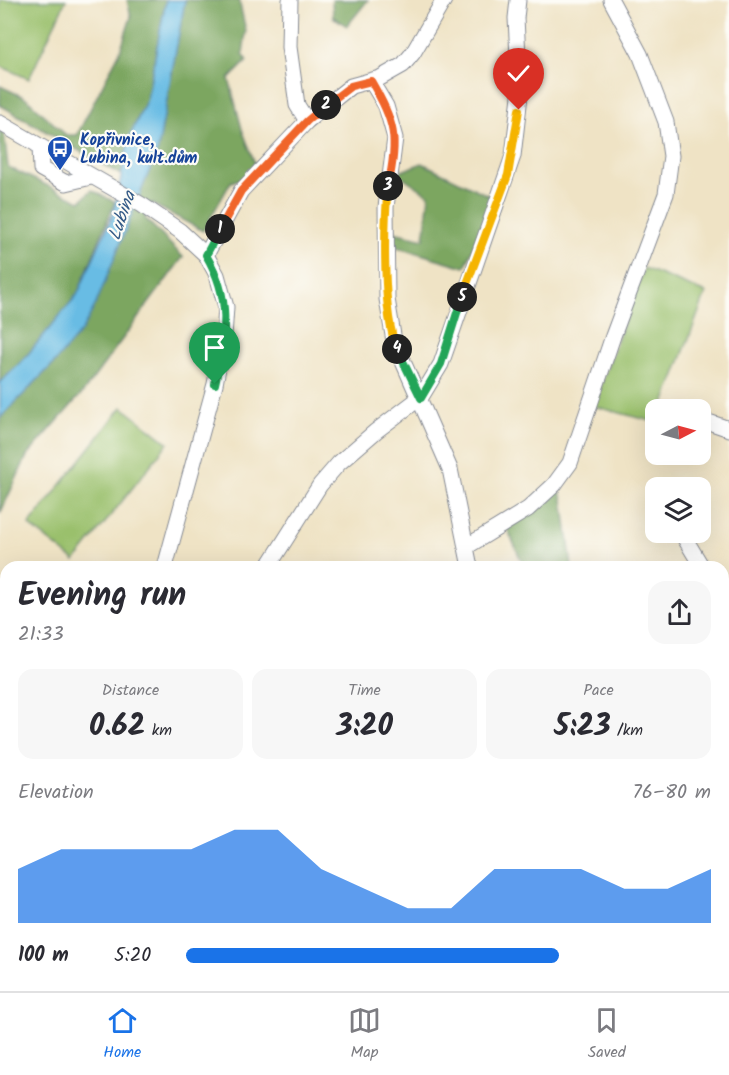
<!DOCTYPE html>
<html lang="en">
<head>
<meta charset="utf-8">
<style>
	:root { --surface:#fff; --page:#f7f7f7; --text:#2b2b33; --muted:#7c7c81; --line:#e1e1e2; --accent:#1a73e8 }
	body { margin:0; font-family:Kalam,sans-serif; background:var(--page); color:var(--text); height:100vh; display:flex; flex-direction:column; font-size:22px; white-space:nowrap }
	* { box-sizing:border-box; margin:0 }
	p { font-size:20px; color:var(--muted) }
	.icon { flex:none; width:33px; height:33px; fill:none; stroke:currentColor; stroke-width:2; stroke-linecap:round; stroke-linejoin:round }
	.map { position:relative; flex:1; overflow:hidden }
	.sheet { position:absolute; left:0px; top:561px; width:729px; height:430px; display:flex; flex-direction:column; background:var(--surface); border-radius:18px 18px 0 0; box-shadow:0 6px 24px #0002 }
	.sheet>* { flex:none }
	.needle { width:39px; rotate:84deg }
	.controls { position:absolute; left:645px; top:399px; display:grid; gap:12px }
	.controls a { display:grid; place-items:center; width:66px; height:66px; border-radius:12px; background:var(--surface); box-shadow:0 6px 24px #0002; font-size:30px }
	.pin { position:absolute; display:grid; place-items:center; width:51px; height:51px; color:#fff; margin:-62px -26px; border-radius:50% 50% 50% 0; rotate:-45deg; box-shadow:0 0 6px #0007 }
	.pin .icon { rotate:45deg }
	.km { position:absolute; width:30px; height:30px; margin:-15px; border-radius:50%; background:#222; color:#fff; font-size:16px; line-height:30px; text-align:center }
	.round { display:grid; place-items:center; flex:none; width:63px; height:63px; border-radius:18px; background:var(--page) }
	.headline { display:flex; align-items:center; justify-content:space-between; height:102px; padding:0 18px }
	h1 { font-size:33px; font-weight:700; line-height:45px }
	.stats { display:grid; grid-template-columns:repeat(3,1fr); gap:9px; height:102px; padding:6px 18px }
	.stats div { display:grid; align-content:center; border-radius:15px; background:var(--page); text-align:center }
	.stats b { font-size:30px; font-weight:700 }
	.stats small { font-size:16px; font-weight:400 }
	.stats p { font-size:16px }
	.chart { height:168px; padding:12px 18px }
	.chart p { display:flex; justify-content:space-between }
	.chart svg { width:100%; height:108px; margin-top:6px; fill:var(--accent); opacity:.7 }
	ul { padding:0 18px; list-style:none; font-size:20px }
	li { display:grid; grid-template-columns:96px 72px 1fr; align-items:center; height:45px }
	li i { height:15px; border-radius:8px; background:var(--accent) }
	.tabs { display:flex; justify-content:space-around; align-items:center; height:84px; border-top:2px solid var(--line); background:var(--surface); font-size:16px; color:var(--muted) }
	.tabs a { display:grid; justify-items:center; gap:3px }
	.tabs .selected { color:var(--accent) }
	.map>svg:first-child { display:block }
	.green { fill:#9ac06c; stroke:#5a7865; stroke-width:1.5 }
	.forest { fill:#7ba660; stroke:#4b6a5f; stroke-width:1.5 }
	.water { fill:#68bce4; stroke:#4276a1; stroke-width:1.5 }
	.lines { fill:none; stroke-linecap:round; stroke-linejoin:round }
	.minor-casing { stroke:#858992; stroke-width:17 }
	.minor { stroke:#fff; stroke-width:15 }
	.split-1-casing { stroke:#fff; stroke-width:12 }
	.split-2-casing { stroke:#fff; stroke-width:12 }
	.split-3-casing { stroke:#fff; stroke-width:12 }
	.split-4-casing { stroke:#fff; stroke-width:12 }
	.split-5-casing { stroke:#fff; stroke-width:12 }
	.split-6-casing { stroke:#fff; stroke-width:12 }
	.split-1 { stroke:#22a559; stroke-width:8 }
	.split-2 { stroke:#f0652b; stroke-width:8 }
	.split-3 { stroke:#f0652b; stroke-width:8 }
	.split-4 { stroke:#f5b400; stroke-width:8 }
	.split-5 { stroke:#22a559; stroke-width:8 }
	.split-6 { stroke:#f5b400; stroke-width:8 }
	.labels { text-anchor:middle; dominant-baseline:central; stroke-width:4.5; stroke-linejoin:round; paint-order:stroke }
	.transit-label { font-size:16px; font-weight:bold; fill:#164399; stroke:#fdfcf7; text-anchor:start }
	.water-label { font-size:18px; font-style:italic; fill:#325986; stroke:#fdfcf7 }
</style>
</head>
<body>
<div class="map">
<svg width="729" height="991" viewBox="0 0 729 991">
	<rect width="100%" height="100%" fill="#fdfcf7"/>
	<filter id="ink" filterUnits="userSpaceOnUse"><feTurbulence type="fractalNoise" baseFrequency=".0167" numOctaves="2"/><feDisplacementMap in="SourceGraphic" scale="12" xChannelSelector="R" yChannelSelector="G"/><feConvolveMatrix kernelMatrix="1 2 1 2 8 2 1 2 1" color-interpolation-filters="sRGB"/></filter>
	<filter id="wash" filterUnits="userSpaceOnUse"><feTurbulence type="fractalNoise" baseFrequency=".008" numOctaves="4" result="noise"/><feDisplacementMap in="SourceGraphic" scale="24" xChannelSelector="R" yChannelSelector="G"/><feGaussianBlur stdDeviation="1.35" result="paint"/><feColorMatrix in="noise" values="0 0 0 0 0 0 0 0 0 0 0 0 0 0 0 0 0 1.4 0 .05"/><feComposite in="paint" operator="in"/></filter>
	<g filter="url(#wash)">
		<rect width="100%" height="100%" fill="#efe3c5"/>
		<g class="green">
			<path d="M0,0H66L29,79L0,66Z"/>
			<path d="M644,268L706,293L662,409L656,410L655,422L593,406Z"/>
			<path d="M122,407L168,443L75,561L29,525Z"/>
			<path d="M723,923H728L729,991H695L701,986H723Z"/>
			<path d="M333,986H378V991H287V988Z"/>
		</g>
		<g class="forest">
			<path d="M127,0H166L147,99L130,136L121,175L0,105V86L26,98L66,135H77L120,51L131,17Z"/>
			<path d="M185,0H239L246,31L243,54L247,61L229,79L242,129L256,166L247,177L231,182L203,231L151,203L145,218L183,257L84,391L27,456L0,514V418L55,362L158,149Z"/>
			<path d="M332,0H368L347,26L333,17Z"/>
			<path d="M0,130L4,132L8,167L80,201L92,190L115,202L77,295L25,358L0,383Z"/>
			<path d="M422,163L494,198L465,267L393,246V232L424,239L429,195L397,173Z"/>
			<path d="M559,489L563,499L572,567H524L507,528L553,497Z"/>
			<path d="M6,755V786L0,788V757Z"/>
			<path d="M254,986H333L287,988V991H251Z"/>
		</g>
		<path class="water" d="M166,0H185L158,149L96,304L82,330L55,362L0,418V383L25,358L77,295L113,214L130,136L147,99Z"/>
	</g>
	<g filter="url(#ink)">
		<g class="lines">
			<defs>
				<g id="minor">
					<path d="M290,0L289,47L297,105L307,121"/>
					<path d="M371,81L386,106L395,138L386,207L387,299L394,341L450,469L470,567"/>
					<path d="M0,123L142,205L180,231L206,255L217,275L226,307L224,337L215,384L165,567"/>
					<path d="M40,147L41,169L66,183L91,177"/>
					<path d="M206,255L241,191L307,121L351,86L380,78L403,65L413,53L444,0"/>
					<path d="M700,419L729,429"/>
					<path d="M681,532L702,567"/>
					<path d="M466,547L528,509L554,485L570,463L613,336L666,194L671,156L666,122L640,54L611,0"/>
					<path d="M268,567L320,485L339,463L376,431L421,397L441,364L513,156L520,96L516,18L518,0"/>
					<path d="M723,600L729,610"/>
					<path d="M723,914L729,915"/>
					<path d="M528,986L536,991"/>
					<path d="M107,991L114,986"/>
					<path d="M417,991L420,986"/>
				</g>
			</defs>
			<use href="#minor" class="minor-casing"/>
			<use href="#minor" class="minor"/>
		</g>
	</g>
	<g class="lines" filter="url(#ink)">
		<defs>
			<path id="split-1" d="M215,384C225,334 233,301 206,255L220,229"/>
			<path id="split-2" d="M220,229L241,191L307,121L326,105"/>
			<path id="split-3" d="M326,105L351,86L371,81C395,123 399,138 388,186"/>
			<path id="split-4" d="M388,186C384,225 382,314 397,349"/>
			<path id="split-5" d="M397,349L421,398L441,364L462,297"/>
			<path id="split-6" d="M462,297L508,175L519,110"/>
		</defs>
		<use href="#split-1" class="split-1-casing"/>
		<use href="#split-2" class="split-2-casing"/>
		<use href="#split-3" class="split-3-casing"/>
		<use href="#split-4" class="split-4-casing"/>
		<use href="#split-5" class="split-5-casing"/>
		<use href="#split-6" class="split-6-casing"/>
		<use href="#split-1" class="split-1"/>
		<use href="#split-2" class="split-2"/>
		<use href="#split-3" class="split-3"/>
		<use href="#split-4" class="split-4"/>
		<use href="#split-5" class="split-5"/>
		<use href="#split-6" class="split-6"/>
	</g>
	<defs>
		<symbol id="bus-pin" viewBox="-11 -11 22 30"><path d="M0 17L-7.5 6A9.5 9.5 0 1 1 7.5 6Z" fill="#1a4fb4" stroke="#fdfcf7"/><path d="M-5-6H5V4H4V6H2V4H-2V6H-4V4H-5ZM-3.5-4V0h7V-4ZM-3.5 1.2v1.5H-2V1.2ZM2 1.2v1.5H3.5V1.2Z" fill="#fff"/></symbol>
	</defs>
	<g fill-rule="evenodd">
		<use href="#bus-pin" x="45" y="134" width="30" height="40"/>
	</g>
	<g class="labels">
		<g class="transit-label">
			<text x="80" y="140">Kopřivnice,<tspan x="80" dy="18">Lubina, kult.dům</tspan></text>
		</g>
		<g class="water-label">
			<text transform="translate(123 216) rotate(-71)">Lubina</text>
		</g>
	</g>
</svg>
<div class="controls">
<a><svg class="needle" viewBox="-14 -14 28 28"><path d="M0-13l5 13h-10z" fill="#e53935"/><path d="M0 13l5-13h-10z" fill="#7c7c81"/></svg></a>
<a><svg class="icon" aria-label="layers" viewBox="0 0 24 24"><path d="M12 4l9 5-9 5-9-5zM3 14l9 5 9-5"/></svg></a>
</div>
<div class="pin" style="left:215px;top:384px;background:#1e9e55"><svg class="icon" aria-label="arrive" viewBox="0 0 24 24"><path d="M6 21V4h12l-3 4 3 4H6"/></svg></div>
<div class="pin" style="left:519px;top:110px;background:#d93025"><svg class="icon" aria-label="check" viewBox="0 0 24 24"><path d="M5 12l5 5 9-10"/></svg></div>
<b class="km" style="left:220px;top:229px">1</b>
<b class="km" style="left:326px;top:105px">2</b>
<b class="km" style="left:388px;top:186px">3</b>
<b class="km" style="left:397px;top:349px">4</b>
<b class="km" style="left:462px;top:297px">5</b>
<section class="sheet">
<div class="headline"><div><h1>Evening run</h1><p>21:33</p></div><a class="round"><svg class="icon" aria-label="share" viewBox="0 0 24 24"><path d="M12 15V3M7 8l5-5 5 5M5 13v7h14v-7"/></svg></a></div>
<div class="stats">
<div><p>Distance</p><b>0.62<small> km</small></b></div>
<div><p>Time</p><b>3:20</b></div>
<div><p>Pace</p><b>5:23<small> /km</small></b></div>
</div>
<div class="chart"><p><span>Elevation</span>76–80 m</p>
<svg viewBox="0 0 160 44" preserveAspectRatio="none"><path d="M0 44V22L10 14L20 14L30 14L40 14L50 6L60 6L70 22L80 30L90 38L100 38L110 22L120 22L130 22L140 30L150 30L160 22V44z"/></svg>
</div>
<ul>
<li><b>100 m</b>5:20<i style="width:71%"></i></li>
</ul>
</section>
</div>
<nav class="tabs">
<a class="selected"><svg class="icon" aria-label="home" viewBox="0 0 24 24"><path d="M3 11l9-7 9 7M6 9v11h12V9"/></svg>Home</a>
<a><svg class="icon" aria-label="map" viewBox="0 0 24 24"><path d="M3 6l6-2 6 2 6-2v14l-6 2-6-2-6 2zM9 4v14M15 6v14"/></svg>Map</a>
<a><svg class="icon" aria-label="saved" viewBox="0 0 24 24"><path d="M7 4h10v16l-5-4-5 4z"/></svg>Saved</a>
</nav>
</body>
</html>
